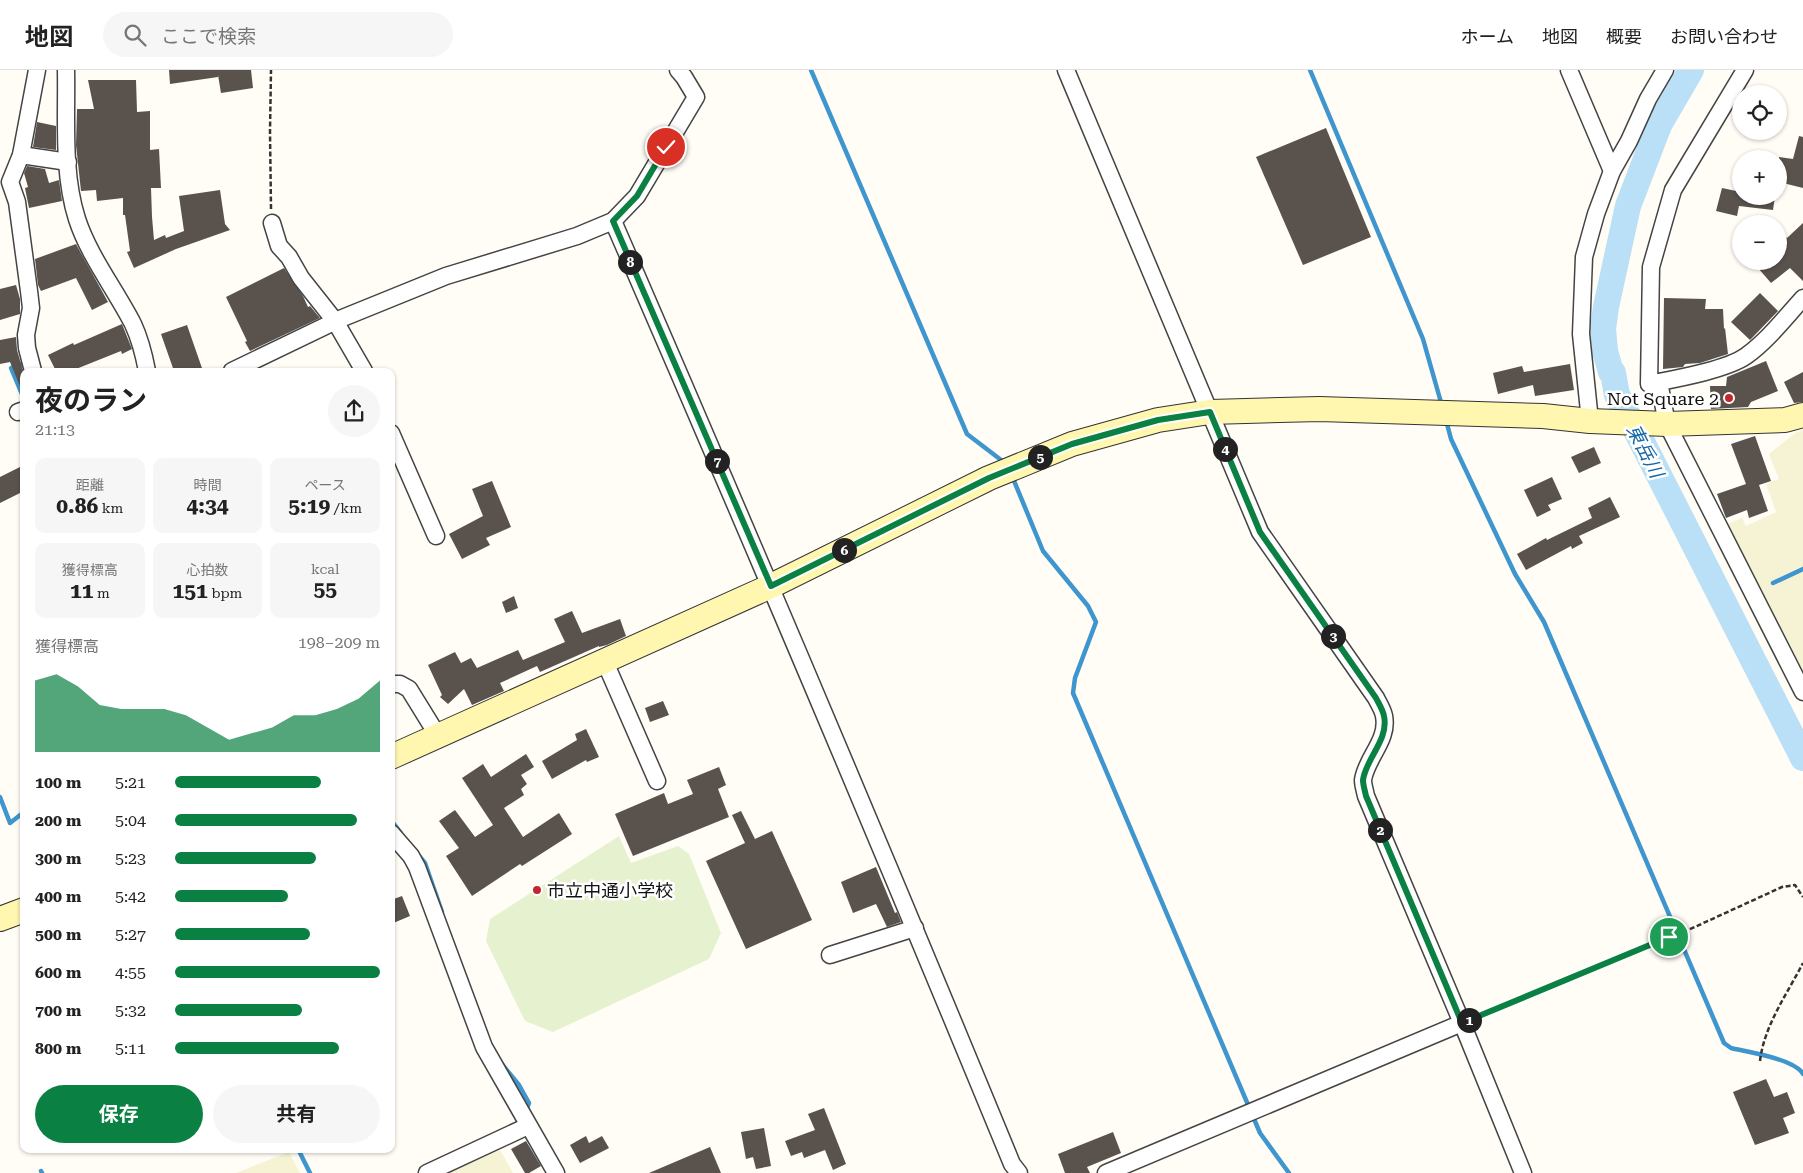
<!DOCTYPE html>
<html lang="ja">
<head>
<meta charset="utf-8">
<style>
	:root { --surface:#fff; --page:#f6f6f6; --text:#222; --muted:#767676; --line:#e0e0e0; --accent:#0b8043 }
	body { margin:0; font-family:"Roboto Serif","Noto Sans JP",serif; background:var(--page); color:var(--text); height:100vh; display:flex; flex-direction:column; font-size:19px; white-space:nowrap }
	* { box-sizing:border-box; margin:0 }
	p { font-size:16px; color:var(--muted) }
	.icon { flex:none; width:28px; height:28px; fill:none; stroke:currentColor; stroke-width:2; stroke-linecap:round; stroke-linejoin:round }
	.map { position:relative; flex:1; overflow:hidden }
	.details { position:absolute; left:20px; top:298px; width:375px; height:785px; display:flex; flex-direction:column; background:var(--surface); border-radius:10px; box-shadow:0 1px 4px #0004 }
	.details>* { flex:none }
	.buttons { position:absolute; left:1732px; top:15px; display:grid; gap:10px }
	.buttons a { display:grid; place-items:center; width:55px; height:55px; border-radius:50%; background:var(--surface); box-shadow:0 1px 4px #0004; font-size:25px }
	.pin { position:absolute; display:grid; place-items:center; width:42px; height:42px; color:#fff; margin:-21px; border:2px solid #fff; border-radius:50%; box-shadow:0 1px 5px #0007 }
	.km { position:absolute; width:25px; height:25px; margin:-12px; border-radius:50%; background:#222; color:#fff; font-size:14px; line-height:25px; text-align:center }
	.round { display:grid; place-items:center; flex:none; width:52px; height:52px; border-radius:26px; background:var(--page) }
	.overview { display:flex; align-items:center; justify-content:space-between; height:85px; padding:0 15px }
	h1 { font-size:28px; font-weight:700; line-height:38px }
	.stats { display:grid; grid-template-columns:repeat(3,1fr); gap:8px; height:85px; padding:5px 15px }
	.stats div { display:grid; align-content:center; border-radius:10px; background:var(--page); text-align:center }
	.stats b { font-size:21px; font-weight:700 }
	.stats small { font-size:14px; font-weight:400 }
	.stats p { font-size:14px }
	.chart { height:140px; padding:10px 15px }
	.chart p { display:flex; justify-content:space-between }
	.chart svg { width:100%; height:90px; margin-top:5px; fill:var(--accent); opacity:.7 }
	.action { display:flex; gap:10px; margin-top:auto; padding:10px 15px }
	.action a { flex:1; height:58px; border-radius:30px; background:var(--accent); color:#fff; font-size:20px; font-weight:700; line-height:58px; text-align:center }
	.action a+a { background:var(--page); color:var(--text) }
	ul { padding:0 15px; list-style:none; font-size:16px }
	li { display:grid; grid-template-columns:80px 60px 1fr; align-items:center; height:38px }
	li i { height:12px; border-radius:6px; background:var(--accent) }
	header { display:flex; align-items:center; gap:30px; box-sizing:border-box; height:70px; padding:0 25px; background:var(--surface); border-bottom:1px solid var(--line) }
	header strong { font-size:24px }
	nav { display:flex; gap:28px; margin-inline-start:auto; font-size:18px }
	.search { width:350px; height:45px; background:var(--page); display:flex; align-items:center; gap:12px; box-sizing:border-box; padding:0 18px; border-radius:28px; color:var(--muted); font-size:19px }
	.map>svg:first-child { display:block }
	.farmland { fill:#f6f3d4 }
	.pitch { fill:#e6f2cf }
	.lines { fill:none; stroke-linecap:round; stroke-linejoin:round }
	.stream { stroke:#3f96cf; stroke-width:4.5 }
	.river { stroke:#b9e0f7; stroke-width:26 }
	.building { fill:#5a524d }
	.street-casing { stroke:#444; stroke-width:19 }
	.secondary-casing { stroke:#333; stroke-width:26 }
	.path { stroke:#333; stroke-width:2.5; stroke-dasharray:5 2.5; stroke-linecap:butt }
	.street { stroke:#fff; stroke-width:16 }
	.secondary { stroke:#fff6b0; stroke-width:24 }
	.route-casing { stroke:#fff; stroke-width:10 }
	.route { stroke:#0b8043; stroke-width:6 }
	.poi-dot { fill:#c4262e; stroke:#fff; stroke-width:2 }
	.labels { text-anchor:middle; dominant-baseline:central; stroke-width:5; stroke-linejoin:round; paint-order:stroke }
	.poi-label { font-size:18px; fill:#111; stroke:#fff; text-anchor:end }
	.water-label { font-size:19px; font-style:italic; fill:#1768a6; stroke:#fff }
</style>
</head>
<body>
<header>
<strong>地図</strong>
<div class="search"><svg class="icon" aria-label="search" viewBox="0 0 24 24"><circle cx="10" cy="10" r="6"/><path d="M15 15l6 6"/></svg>ここで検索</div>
<nav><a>ホーム</a><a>地図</a><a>概要</a><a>お問い合わせ</a></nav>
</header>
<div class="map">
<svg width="1803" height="1103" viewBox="0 0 1803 1103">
	<rect width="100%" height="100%" fill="#fffdf5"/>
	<g class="farmland">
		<path d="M1803,360V606L1724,455L1742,448L1746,456L1776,442L1766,414L1779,409L1769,384L1795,363Z"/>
		<path d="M500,1080L513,1103H447Z"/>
		<path d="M289,1082L300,1103H236Z"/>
	</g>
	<path class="pitch" d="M619,766L631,793L678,776L689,784L721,863L709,889L553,962L525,951L486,871L490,849Z"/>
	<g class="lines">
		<g class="stream">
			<path d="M811,0L967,364L1005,393"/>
			<path d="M1310,0L1423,269L1442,336"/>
			<path d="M24,329L11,298L26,292L25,290"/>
			<path d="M1446,350L1451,369L1515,504L1544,552L1724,973L1731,978C1748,982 1795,989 1803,1004"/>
			<path d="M1012,406L1043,481L1088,536L1096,552L1075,608L1073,623L1260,1063L1289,1103"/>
			<path d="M1773,513L1803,499"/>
			<path d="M0,727L10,753L24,742"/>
			<path d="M391,750L401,763"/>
			<path d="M420,787L425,793L442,842"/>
			<path d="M501,993L519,1015L529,1033L526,1041"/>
			<path d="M298,1079L310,1103"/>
			<path d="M41,1101L42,1103"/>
		</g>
		<path class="river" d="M1691,0L1659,55L1628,136L1606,237L1603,259L1605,281L1611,302L1613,303L1617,325L1639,366L1803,688"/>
	</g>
	<g class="building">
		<path d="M169,0H251L253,18L221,23L218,5V7L170,14Z"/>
		<path d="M88,10H136L137,42L150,41V80L159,79L161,118H151L152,147L154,170L165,165L166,168L184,161L179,126L220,120L225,154L230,160L176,179L134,198L127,182L130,181L125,145H123V128L97,131L96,120L81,121L76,75L77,39H94Z"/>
		<path d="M37,52L56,56V80L33,77Z"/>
		<path d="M1326,58L1371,167L1303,195L1256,87Z"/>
		<path d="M1799,66L1803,67V118L1779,112V87L1793,89Z"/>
		<path d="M27,96L45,99L49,113L59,110L62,131L29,138L25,118L28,117L24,103Z"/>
		<path d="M1722,118L1741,122V126H1775L1773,140L1739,136L1737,146L1716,141Z"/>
		<path d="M1803,153V211L1790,198L1771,213L1752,191H1779V159L1787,168Z"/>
		<path d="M76,174L108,232L92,240L76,208L41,221L38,215L35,189Z"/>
		<path d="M284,198L303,226L308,237L310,236L320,248L250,281L245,272L247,271L226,227Z"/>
		<path d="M16,215L20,229V244L0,250V219Z"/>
		<path d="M1760,223L1778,241L1750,270L1731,252Z"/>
		<path d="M1664,228L1706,229L1705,239H1723L1724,259L1725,258L1728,284L1700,293L1685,294L1683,297L1663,299Z"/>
		<path d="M122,254L132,279L122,284L121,281L71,301H56L48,285L73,273L74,275Z"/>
		<path d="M187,255L203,301H174L161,264Z"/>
		<path d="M16,267L17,280L24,304V326L10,292L0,294V270Z"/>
		<path d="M1766,291L1778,321L1751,332L1748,337L1711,339L1710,316H1726L1727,307Z"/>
		<path d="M1570,294L1574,320L1535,326L1533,315L1498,324L1493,303L1522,296L1524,302Z"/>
		<path d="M1803,302V332L1794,333L1784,312Z"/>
		<path d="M1755,366L1771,411L1759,415L1768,441L1749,448L1747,440L1726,448L1717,424L1746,414L1731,374Z"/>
		<path d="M1594,377L1601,393L1579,403L1571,387Z"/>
		<path d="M24,395V421L0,433V407Z"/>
		<path d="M1552,407L1562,429L1548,435L1551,440L1537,447L1524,420Z"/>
		<path d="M492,411L511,457L486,468L490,475L462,489L449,464L483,446L472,419Z"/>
		<path d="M1610,427L1620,447L1579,466L1583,473L1572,479L1571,476L1526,500L1517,484L1546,468L1547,470L1592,448L1588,438Z"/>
		<path d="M514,526L518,538L506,543L502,532Z"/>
		<path d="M572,541L582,563L620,549L626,566L607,575L599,577V576L540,602L537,596L500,613L504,621L472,635L464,619L448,634L440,627L442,625L428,595L455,582L461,593L471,588L477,598L518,580L523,590L565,572L554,549Z"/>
		<path d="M663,631L669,645L650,652L645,638Z"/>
		<path d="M586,659L599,687L587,692L586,690L552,709L542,691L577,670L575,664Z"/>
		<path d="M526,684L534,697L521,705L527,714L521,719L524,725L504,738L523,767L559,743L572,764L522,796L520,794L472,826L446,786L459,778L439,751L455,740L475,767L493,755L462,708L483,694L491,707Z"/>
		<path d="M719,697L726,715L718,719L729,747L633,786L615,744L664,723L668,734L693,724L687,710Z"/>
		<path d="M741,741L755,769L772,761L812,850L746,879L706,791L745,773L732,745Z"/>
		<path d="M876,797L895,843L897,842L901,852L887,857L876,834L853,843L841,812Z"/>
		<path d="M402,826L410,846L391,854V830Z"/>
		<path d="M1766,1009L1774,1027L1787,1022L1795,1043L1783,1048L1789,1063L1755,1075L1733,1022Z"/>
		<path d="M824,1038L846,1094L833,1100L825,1080L804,1088L802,1082L791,1086L785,1071L815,1060L808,1044Z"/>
		<path d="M764,1058L771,1096L756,1099L753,1087L746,1089L741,1062Z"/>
		<path d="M1113,1062L1121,1083L1087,1097L1090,1103H1065L1058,1084Z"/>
		<path d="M586,1066L589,1073L602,1066L609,1078L580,1093L570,1075Z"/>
		<path d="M526,1071L541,1096L529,1103H525L511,1079Z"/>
		<path d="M710,1077L721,1103H649Z"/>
	</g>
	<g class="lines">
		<defs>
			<g id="street">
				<path d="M66,0C67,48 62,102 77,149C89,186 115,219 133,254C140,269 144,285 147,301"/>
				<path d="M1066,0L1260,462L1376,628C1379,634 1383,640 1384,646C1389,670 1366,688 1363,710C1363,715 1365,721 1366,726L1462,953L1523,1103"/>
				<path d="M1569,0L1612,101"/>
				<path d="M1745,0L1673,120L1651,197L1649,314C1674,309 1726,300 1746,286C1767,271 1785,248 1803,228"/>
				<path d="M21,85L68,92"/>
				<path d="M613,151L637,126L696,27L684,7L678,0"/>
				<path d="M272,153L279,176L289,187L301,208L335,251L364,301"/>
				<path d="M33,301L27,278L26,265L31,238L29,221L17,132L10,112L21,85L37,0"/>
				<path d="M232,301L340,249L446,206L577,166L613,151C749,464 882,778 1012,1094L1019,1103"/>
				<path d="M1659,312L1667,354L1803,622"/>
				<path d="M18,342L24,340"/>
				<path d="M1590,351L1581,264L1584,187L1596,144L1612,101L1629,71L1648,29L1665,0"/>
				<path d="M391,363L436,466"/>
				<path d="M605,592L657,711"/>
				<path d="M391,614H400L409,619L438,666"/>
				<path d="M391,763L411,786L417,797L484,977L556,1103"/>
				<path d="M830,885L915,858"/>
				<path d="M427,1103L528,1056"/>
				<path d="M1106,1103L1462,953"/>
			</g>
			<g id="secondary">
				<path d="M391,687L771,516L989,408L1072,374L1158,350L1210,342L1319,339L1543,346L1590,351L1667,354L1785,350L1803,345"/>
				<path d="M0,849L24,840"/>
			</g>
		</defs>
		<use href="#street" class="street-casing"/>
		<use href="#secondary" class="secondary-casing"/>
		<g class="path">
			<path d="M271,139L270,62L271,0"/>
			<path d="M1475,948L1686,861L1782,817L1795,815L1803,827"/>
			<path d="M1760,991C1764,956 1787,924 1803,893"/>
		</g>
		<use href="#street" class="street"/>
		<use href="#secondary" class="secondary"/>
	</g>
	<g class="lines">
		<defs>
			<path id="route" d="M666,77L637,126L613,151L771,516L989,408L1072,374L1158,350L1210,342L1260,462L1376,628C1379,634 1383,640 1384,646C1389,670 1366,688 1363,710C1363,715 1365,721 1366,726L1462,953L1669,867"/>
		</defs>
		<use href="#route" class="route-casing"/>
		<use href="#route" class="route"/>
	</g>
	<g class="poi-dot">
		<circle cx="1729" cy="328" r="5"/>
		<circle cx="537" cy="820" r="5"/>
	</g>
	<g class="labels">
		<g class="poi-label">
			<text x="1719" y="328">Not Square 2</text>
			<text x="547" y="820" text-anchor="start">市立中通小学校</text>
		</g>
		<g class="water-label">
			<text transform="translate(1645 381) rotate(63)">東岳川</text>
		</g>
	</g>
</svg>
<div class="buttons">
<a><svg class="icon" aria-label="locate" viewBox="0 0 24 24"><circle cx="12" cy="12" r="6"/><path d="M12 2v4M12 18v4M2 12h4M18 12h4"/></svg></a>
<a>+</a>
<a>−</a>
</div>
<div class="pin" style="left:1669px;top:867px;background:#1e9e55"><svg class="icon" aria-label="arrive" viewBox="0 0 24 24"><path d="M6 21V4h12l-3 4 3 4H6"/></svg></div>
<div class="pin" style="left:666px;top:77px;background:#d93025"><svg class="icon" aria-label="check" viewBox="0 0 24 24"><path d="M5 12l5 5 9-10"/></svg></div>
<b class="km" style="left:1469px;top:950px">1</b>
<b class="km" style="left:1380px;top:760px">2</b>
<b class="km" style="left:1333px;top:566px">3</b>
<b class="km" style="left:1225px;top:379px">4</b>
<b class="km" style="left:1040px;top:387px">5</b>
<b class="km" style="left:844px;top:480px">6</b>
<b class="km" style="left:717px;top:391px">7</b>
<b class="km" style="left:630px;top:192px">8</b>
<section class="details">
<div class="overview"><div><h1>夜のラン</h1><p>21:13</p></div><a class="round"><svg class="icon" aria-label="share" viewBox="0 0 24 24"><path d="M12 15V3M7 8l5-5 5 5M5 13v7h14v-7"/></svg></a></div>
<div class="stats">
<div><p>距離</p><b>0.86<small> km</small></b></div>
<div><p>時間</p><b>4:34</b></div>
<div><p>ペース</p><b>5:19<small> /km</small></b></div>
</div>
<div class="stats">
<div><p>獲得標高</p><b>11<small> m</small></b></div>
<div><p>心拍数</p><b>151<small> bpm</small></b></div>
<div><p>kcal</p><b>55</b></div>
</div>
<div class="chart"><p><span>獲得標高</span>198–209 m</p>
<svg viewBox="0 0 160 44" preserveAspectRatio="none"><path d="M0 44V9L10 6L20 12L30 21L40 23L50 23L60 23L70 26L80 32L90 38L100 35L110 32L120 26L130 26L140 23L150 18L160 9V44z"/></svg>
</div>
<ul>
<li><b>100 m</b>5:21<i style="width:71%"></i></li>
<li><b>200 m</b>5:04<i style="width:89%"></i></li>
<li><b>300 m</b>5:23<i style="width:69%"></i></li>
<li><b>400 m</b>5:42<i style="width:55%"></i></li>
<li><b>500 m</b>5:27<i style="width:66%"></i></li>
<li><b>600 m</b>4:55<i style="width:100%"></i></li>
<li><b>700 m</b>5:32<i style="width:62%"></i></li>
<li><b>800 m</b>5:11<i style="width:80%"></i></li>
</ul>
<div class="action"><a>保存</a><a>共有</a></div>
</section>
</div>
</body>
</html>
